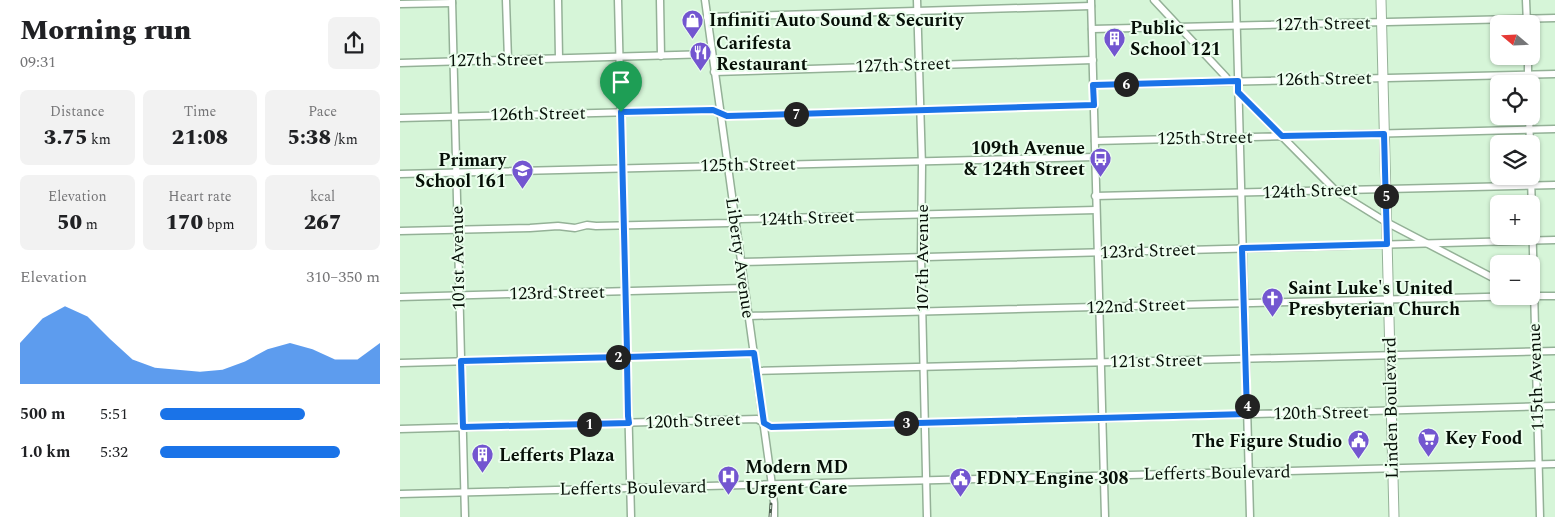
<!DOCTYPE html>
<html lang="en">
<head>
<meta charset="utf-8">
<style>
	:root { --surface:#fff; --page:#f2f2f2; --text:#202124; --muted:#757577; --accent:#1a73e8 }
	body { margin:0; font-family:Spectral,serif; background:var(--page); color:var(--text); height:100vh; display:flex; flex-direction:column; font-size:19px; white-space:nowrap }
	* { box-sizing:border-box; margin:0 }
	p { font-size:16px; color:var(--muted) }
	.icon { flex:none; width:28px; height:28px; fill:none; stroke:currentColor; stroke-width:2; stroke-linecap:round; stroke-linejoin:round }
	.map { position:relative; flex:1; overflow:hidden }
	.drawer { display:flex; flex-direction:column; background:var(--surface); width:400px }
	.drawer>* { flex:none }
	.needle { width:32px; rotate:289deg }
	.tools { position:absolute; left:1090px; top:15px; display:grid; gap:10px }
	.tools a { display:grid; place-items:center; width:50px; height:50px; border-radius:8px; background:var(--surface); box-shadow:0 1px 4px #0004; font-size:25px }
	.pin { position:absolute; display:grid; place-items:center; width:42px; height:42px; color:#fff; margin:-51px -21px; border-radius:50% 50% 50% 0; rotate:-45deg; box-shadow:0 0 5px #0007 }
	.pin .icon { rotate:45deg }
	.km { position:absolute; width:25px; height:25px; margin:-12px; border-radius:50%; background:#222; color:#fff; font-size:14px; line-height:25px; text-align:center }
	.round { display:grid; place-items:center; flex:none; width:52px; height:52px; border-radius:8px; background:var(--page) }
	.overview { display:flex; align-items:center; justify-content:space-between; height:85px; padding:0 20px }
	h1 { font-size:28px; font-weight:800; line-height:38px }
	.figures { display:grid; grid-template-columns:repeat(3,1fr); gap:8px; height:85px; padding:5px 20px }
	.figures div { display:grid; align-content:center; border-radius:8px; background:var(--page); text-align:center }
	.figures b { font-size:21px; font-weight:800 }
	.figures small { font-size:14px; font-weight:400 }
	.figures p { font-size:14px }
	.chart { height:140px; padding:10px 20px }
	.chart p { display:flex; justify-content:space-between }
	.chart svg { width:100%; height:90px; margin-top:5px; fill:var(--accent); opacity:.7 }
	ul { padding:0 20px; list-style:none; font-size:16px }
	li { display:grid; grid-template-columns:80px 60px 1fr; align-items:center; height:38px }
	li i { height:12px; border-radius:6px; background:var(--accent) }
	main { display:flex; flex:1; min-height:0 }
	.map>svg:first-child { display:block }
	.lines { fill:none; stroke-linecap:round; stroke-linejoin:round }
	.minor-casing { stroke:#94b197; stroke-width:9 }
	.major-casing { stroke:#94b197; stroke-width:11 }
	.minor { stroke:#fff; stroke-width:6 }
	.major { stroke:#fff; stroke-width:9 }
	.rail-casing { stroke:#4f6051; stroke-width:3 }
	.rail { stroke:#ebfeed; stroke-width:1; stroke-dasharray:4; stroke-linecap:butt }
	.route-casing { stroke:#fff; stroke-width:10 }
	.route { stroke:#1a73e8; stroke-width:6 }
	.labels { text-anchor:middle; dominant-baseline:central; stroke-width:4; stroke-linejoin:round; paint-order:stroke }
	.poi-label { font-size:18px; font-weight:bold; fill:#060f07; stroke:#ebfeed; text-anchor:start }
	.street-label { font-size:18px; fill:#060f07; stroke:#ebfeed }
</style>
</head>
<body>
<main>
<section class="drawer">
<div class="overview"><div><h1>Morning run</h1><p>09:31</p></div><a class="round"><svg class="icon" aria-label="share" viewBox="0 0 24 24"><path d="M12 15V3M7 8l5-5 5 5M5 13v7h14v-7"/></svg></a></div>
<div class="figures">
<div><p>Distance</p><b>3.75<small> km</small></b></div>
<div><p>Time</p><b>21:08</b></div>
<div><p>Pace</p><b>5:38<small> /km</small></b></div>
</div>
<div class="figures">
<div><p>Elevation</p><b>50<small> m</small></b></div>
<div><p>Heart rate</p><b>170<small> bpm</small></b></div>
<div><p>kcal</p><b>267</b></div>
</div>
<div class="chart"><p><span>Elevation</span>310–350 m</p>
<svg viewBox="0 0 160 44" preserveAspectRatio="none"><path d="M0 44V24L10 12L20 6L30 11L40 22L50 32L60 36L70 37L80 38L90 37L100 33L110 27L120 24L130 27L140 32L150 32L160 24V44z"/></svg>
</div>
<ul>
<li><b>500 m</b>5:51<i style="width:66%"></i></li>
<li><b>1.0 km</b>5:32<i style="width:82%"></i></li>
</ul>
</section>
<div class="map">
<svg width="1155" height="517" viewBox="0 0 1155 517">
	<rect width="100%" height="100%" fill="#d6f5d8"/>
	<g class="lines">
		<defs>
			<g id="minor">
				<path d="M52,0L65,517"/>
				<path d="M106,0L108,60"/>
				<path d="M158,0L159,58"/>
				<path d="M218,0L231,517"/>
				<path d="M260,0L261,56"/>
				<path d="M305,0L371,478L374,503V517"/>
				<path d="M517,0L522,166L521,257L527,517"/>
				<path d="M691,0L705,517"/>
				<path d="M754,0L826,77L828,81"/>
				<path d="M836,0L850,517"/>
				<path d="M1126,0L1127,24"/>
				<path d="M0,4L52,3"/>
				<path d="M307,17L691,6"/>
				<path d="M692,29L1155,18"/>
				<path d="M1128,56V84"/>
				<path d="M0,63L311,54"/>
				<path d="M314,72L693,60"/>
				<path d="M693,85L1155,74"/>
				<path d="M838,92L936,191L986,222L1099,281"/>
				<path d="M1129,116L1130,144"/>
				<path d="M0,118L313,110L327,116L694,105"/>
				<path d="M695,141L1155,129"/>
				<path d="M0,174L695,157"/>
				<path d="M1131,176L1140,517"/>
				<path d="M695,196L1155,185"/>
				<path d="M0,231L130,228L158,226L175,228L187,225L196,226L328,223L341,219L696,210"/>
				<path d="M341,262L1155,240"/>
				<path d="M1131,296H1155"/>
				<path d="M0,297L344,288"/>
				<path d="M348,316L1124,296"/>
				<path d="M0,363L354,353"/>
				<path d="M356,371L1155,351"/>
				<path d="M0,429L357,419L371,427L1155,406"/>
				<path d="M0,494L1155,464"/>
			</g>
			<path id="major" d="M981,0L994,517"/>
		</defs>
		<use href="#minor" class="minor-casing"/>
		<use href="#major" class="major-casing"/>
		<use href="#minor" class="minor"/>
		<use href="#major" class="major"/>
		<defs>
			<path id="rail" d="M370,517L371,504"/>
		</defs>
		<use href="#rail" class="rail-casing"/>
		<use href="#rail" class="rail"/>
	</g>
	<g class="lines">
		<defs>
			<path id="route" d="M221,112L227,351V362L228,416L229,423L63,427L61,361L221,357H227L354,353L364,423L371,427L847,414L842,248L987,244L984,134L882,136L838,92V81L693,85L694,105L327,116L313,110L221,112"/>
		</defs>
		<use href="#route" class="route-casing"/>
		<use href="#route" class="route"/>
	</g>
	<defs>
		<symbol id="shop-pin" viewBox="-11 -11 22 30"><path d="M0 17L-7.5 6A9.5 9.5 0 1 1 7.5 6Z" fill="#7356d0" stroke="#ebfeed"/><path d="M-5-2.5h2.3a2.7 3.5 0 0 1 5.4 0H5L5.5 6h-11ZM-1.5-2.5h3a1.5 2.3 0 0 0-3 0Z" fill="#fff"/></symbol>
		<symbol id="building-pin" viewBox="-11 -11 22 30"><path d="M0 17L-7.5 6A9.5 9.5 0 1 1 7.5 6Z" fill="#7356d0" stroke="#ebfeed"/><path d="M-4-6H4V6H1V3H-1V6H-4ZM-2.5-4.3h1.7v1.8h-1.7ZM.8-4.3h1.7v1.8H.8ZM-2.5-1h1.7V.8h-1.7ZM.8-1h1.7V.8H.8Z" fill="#fff"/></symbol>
		<symbol id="restaurant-pin" viewBox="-11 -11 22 30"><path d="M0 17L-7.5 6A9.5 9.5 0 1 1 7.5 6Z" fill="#7356d0" stroke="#ebfeed"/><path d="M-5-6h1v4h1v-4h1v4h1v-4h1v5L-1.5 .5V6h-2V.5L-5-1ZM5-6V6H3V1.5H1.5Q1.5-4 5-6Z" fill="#fff"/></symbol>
		<symbol id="bus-pin" viewBox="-11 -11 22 30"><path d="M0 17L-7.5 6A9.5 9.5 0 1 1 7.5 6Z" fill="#7356d0" stroke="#ebfeed"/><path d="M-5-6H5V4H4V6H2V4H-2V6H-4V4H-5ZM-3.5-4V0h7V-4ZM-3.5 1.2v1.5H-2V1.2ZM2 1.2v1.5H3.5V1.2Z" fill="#fff"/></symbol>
		<symbol id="school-pin" viewBox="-11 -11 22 30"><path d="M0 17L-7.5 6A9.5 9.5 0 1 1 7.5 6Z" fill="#7356d0" stroke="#ebfeed"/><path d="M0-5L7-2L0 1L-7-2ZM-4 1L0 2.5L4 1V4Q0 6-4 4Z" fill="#fff"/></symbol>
		<symbol id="church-pin" viewBox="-11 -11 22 30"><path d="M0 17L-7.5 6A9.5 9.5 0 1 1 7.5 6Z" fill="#7356d0" stroke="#ebfeed"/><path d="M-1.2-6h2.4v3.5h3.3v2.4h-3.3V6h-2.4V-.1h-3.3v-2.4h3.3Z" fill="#fff"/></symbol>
		<symbol id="supermarket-pin" viewBox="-11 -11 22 30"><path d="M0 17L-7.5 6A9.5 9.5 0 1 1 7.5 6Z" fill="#7356d0" stroke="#ebfeed"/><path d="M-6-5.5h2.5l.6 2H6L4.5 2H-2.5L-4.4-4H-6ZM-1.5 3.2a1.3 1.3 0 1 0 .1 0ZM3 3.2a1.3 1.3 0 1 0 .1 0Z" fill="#fff"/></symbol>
		<symbol id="civic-pin" viewBox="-11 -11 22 30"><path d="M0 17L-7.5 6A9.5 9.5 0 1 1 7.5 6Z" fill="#7356d0" stroke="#ebfeed"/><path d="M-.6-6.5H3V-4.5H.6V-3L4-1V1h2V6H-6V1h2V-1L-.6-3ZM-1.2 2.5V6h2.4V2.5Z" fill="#fff"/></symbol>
		<symbol id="hospital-pin" viewBox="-11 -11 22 30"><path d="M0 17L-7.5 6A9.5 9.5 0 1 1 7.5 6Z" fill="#7356d0" stroke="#ebfeed"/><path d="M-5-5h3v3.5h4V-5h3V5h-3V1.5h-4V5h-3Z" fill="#fff"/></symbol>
	</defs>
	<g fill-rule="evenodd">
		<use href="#shop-pin" x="280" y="8" width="25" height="34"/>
		<use href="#building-pin" x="702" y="26" width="25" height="34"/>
		<use href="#restaurant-pin" x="288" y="40" width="25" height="34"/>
		<use href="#bus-pin" x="688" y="146" width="25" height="34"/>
		<use href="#school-pin" x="110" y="158" width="25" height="34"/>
		<use href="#church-pin" x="860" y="286" width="25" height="34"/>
		<use href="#supermarket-pin" x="1016" y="426" width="25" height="34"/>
		<use href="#civic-pin" x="946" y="428" width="25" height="34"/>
		<use href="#building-pin" x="70" y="442" width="25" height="34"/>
		<use href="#hospital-pin" x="316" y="464" width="25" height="34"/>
		<use href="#civic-pin" x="548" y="466" width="25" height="34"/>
	</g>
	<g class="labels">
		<g class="poi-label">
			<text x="309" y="20">Infiniti Auto Sound &amp; Security</text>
			<text x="730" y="28">Public<tspan x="730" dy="21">School 121</tspan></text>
			<text x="316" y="43">Carifesta<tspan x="316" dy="21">Restaurant</tspan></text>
			<text x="685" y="148" text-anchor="end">109th Avenue<tspan x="685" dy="21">&amp; 124th Street</tspan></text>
			<text x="106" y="160" text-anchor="end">Primary<tspan x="106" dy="21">School 161</tspan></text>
			<text x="888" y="288">Saint Luke's United<tspan x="888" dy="21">Presbyterian Church</tspan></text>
			<text x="1045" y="438">Key Food</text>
			<text x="942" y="441" text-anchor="end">The Figure Studio</text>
			<text x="99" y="455">Lefferts Plaza</text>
			<text x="345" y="467">Modern MD<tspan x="345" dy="21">Urgent Care</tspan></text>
			<text x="576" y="478">FDNY Engine 308</text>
		</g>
		<g class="street-label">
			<text transform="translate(923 24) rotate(-1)">127th Street</text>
			<text transform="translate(96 60) rotate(-1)">127th Street</text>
			<text transform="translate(503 65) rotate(-2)">127th Street</text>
			<text transform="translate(924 79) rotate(-1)">126th Street</text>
			<text transform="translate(138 114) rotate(-1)">126th Street</text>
			<text transform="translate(805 138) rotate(-1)">125th Street</text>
			<text transform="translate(348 165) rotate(-1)">125th Street</text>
			<text transform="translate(910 191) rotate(-2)">124th Street</text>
			<text transform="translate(407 218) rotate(-2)">124th Street</text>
			<text transform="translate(748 251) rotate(-2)">123rd Street</text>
			<text transform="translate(58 258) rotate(-91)">101st Avenue</text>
			<text transform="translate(340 258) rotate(82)">Liberty Avenue</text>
			<text transform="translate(522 258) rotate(-90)">107th Avenue</text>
			<text transform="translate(157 293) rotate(-1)">123rd Street</text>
			<text transform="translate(736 306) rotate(-2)">122nd Street</text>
			<text transform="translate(756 361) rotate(-1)">121st Street</text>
			<text transform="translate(1136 377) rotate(-92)">115th Avenue</text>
			<text transform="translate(991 408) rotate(-91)">Linden Boulevard</text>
			<text transform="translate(921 413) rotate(-1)">120th Street</text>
			<text transform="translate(293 421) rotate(-2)">120th Street</text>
			<text transform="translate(817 473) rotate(-1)">Lefferts Boulevard</text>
			<text transform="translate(233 488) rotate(-1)">Lefferts Boulevard</text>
		</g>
	</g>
</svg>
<div class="tools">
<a><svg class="needle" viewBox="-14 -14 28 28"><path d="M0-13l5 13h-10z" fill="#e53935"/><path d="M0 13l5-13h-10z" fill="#757577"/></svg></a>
<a><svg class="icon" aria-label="locate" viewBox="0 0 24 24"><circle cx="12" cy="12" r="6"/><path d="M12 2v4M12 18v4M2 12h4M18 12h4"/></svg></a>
<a><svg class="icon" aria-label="layers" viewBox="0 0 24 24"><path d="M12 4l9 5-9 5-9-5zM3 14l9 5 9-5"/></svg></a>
<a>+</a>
<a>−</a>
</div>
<div class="pin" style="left:221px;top:112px;background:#1e9e55"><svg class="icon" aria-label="arrive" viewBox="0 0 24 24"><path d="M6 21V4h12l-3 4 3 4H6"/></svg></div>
<b class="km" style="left:189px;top:424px">1</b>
<b class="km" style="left:218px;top:357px">2</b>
<b class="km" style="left:506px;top:423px">3</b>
<b class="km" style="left:847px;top:406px">4</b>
<b class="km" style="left:986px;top:196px">5</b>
<b class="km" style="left:726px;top:84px">6</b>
<b class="km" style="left:396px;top:114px">7</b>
</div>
</main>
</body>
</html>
